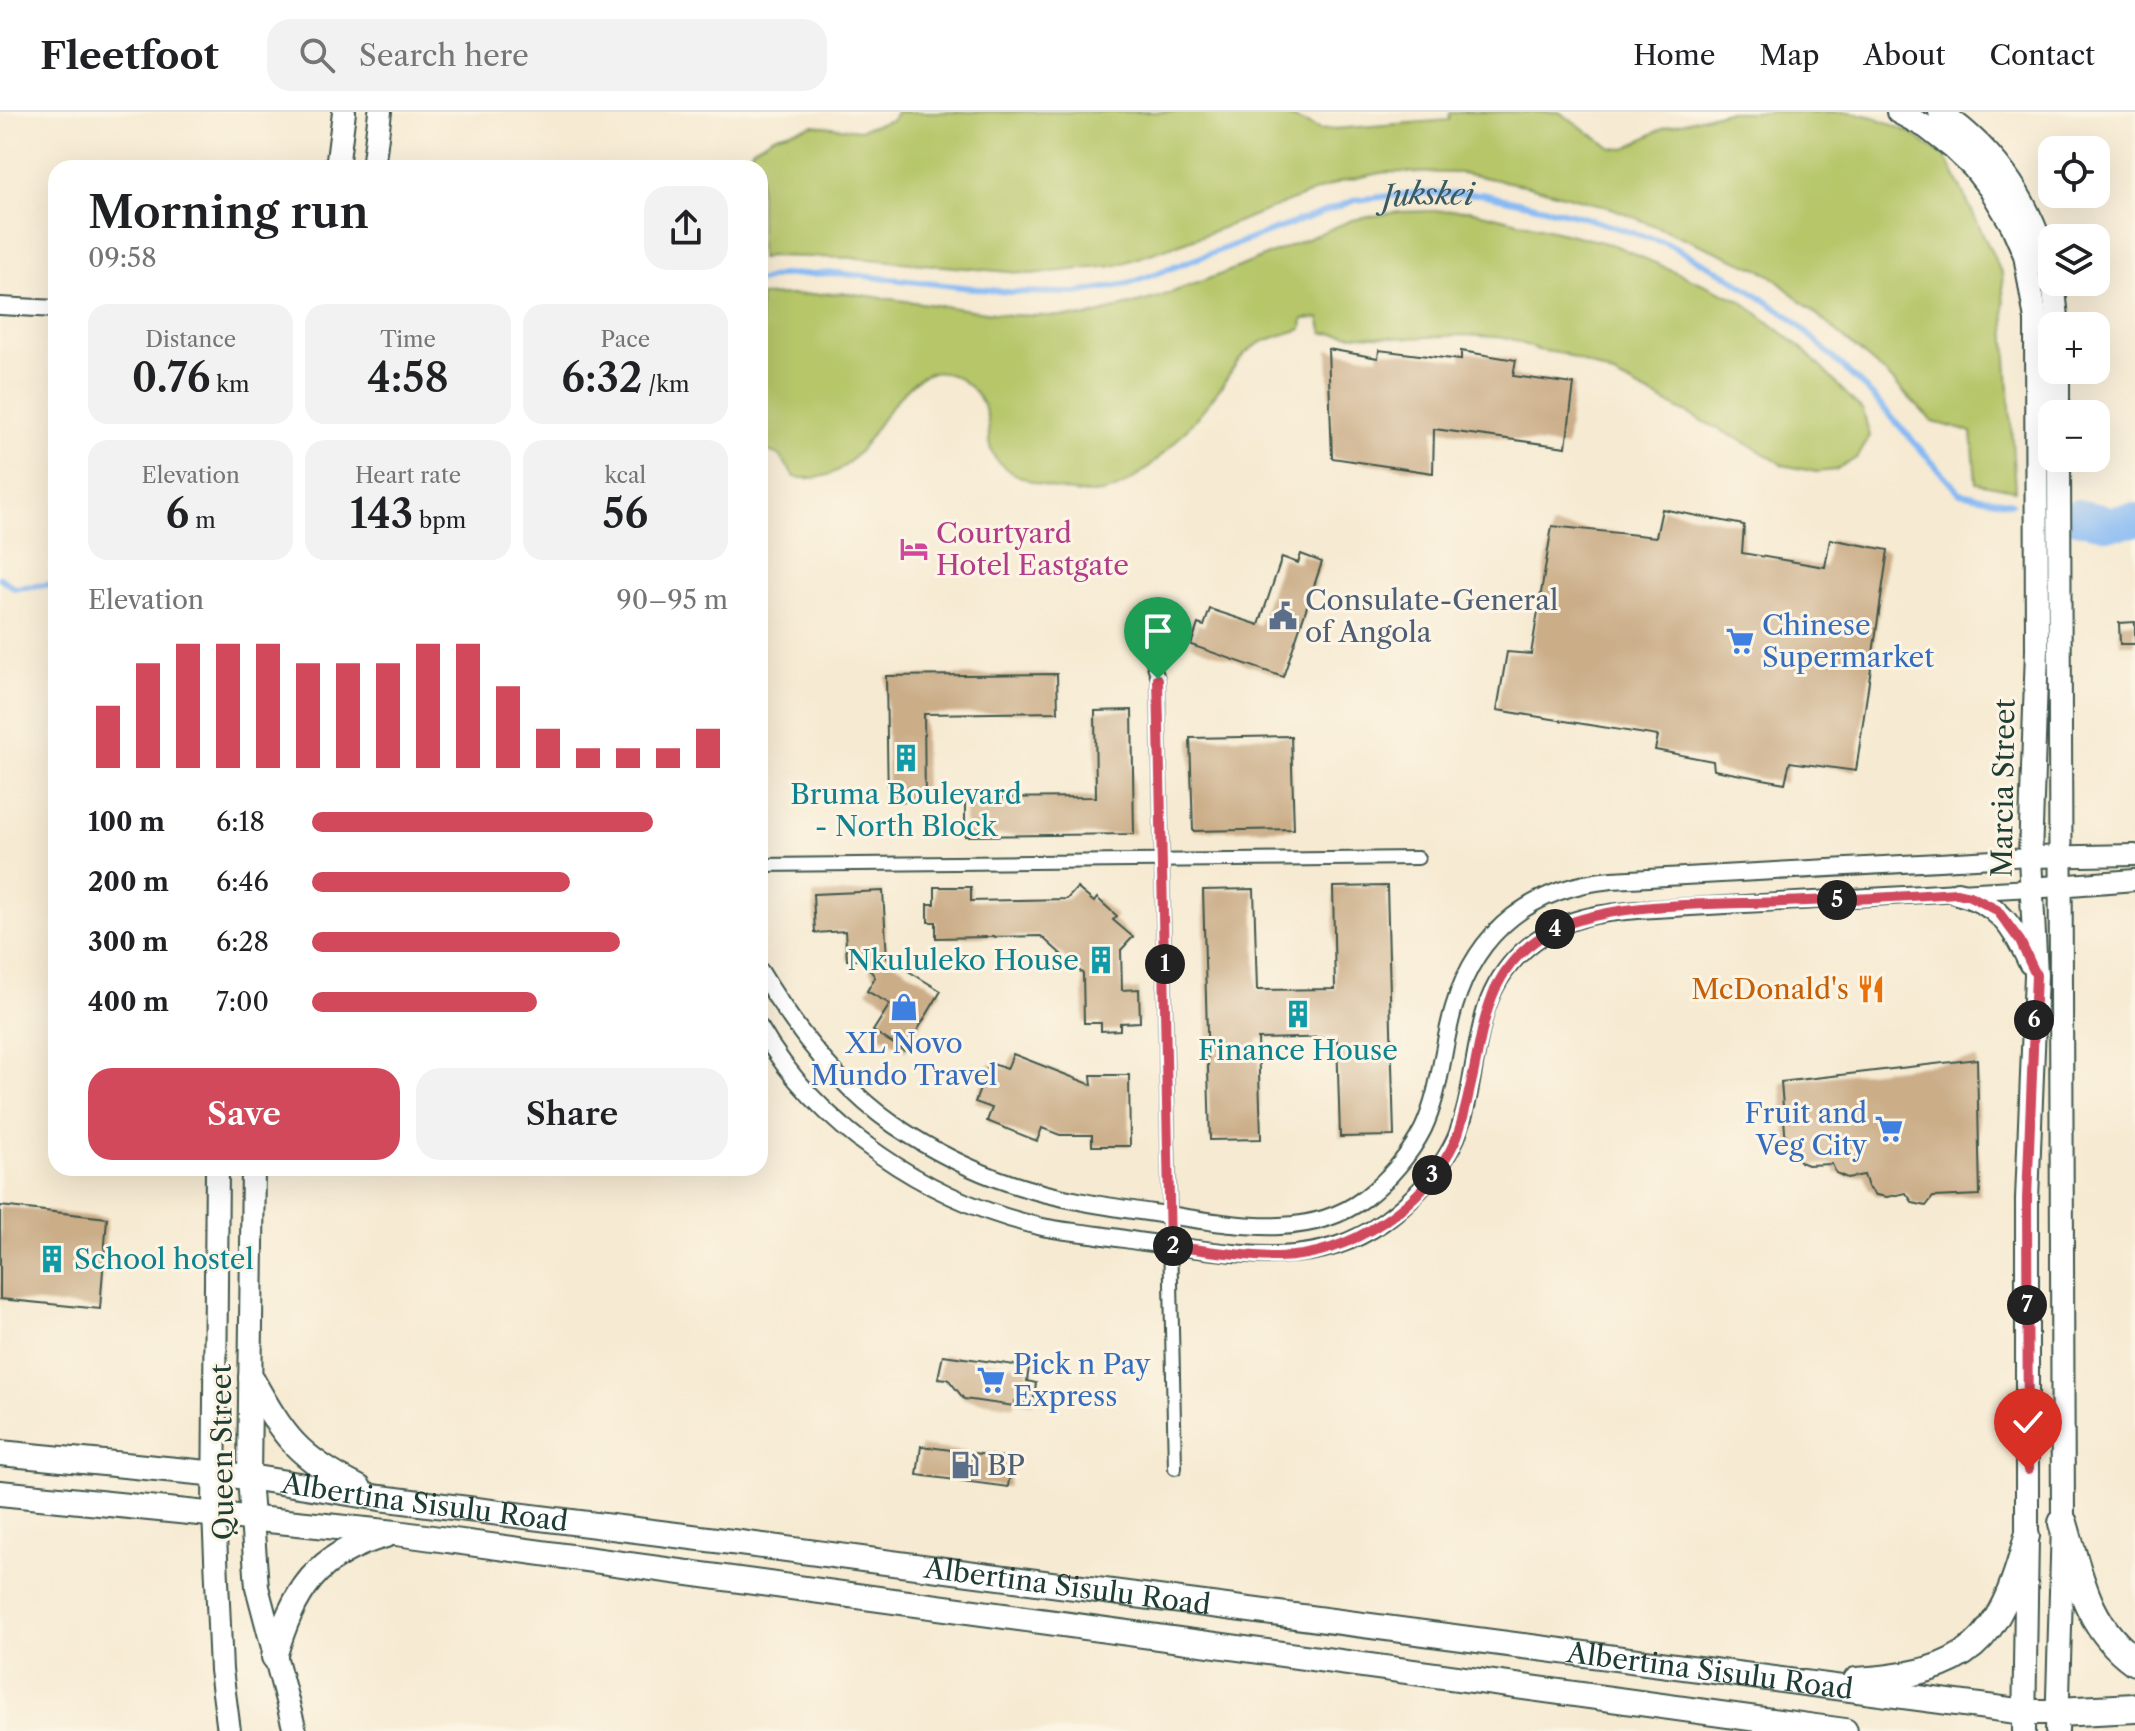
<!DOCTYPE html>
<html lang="en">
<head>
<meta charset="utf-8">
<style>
	:root { --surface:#fff; --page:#f2f2f2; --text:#202124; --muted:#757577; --line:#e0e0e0; --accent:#d1495b }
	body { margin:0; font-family:"Libre Caslon Text",serif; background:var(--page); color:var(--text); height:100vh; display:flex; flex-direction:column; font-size:30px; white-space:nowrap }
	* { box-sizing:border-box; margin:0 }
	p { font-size:26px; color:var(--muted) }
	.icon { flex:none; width:44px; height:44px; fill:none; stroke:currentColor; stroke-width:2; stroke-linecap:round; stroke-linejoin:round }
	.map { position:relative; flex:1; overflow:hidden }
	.panel { position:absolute; left:48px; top:48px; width:720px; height:1016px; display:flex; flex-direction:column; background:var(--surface); border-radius:24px; box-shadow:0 8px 32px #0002 }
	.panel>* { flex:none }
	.controls { position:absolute; left:2038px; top:24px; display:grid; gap:16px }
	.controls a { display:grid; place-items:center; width:72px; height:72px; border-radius:16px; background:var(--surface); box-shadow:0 8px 32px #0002; font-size:40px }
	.pin { position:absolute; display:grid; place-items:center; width:68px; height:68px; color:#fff; margin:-82px -34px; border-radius:50% 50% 50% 0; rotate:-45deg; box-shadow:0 0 8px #0007 }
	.pin .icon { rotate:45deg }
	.km { position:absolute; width:40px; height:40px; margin:-20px; border-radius:50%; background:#222; color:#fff; font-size:22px; line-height:40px; text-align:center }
	.round { display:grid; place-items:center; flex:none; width:84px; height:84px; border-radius:24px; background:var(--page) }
	.overview { display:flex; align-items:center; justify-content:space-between; height:136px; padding:0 40px }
	h1 { font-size:44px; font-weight:600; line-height:60px }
	.figures { display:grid; grid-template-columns:repeat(3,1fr); gap:12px; height:136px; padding:8px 40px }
	.figures div { display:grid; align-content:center; border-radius:20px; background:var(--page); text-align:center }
	.figures b { font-size:40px; font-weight:600 }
	.figures small { font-size:22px; font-weight:400 }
	.figures p { font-size:22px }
	.chart { height:224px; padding:16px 40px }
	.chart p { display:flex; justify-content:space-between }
	.chart svg { width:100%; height:144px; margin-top:8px; stroke:var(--accent); stroke-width:6 }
	.cta { display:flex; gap:16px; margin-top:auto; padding:16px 40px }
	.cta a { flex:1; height:92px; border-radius:24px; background:var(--accent); color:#fff; font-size:32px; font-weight:600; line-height:92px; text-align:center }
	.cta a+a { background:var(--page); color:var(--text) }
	ul { padding:0 40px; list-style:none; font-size:26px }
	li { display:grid; grid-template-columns:128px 96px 1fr; align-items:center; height:60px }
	li i { height:20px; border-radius:10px; background:var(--accent) }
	header { display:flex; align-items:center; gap:48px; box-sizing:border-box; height:112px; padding:0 40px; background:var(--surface); border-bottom:2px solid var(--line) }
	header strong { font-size:38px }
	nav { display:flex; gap:44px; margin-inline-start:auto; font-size:28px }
	.search { width:560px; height:72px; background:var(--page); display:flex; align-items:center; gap:20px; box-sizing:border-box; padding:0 28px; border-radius:24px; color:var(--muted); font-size:30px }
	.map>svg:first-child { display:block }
	.green { fill:#b6c669; stroke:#6a824e; stroke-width:2 }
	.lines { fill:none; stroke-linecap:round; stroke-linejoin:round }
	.stream { stroke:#87baf4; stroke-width:6 }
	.river { stroke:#87baf4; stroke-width:34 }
	.building { fill:#cbad88 }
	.pedestrian-casing { stroke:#3f574c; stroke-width:16 }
	.minor-casing { stroke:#3f574c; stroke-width:20 }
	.tertiary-casing { stroke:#3f574c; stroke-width:24 }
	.secondary-casing { stroke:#3f574c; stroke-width:26 }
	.primary-casing { stroke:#3f574c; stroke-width:28 }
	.motorway-casing { stroke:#3f574c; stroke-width:32 }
	.pedestrian { stroke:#fff; stroke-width:12 }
	.minor { stroke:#fff; stroke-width:16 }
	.tertiary { stroke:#fff; stroke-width:20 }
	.secondary { stroke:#fff; stroke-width:22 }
	.primary { stroke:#fff; stroke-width:24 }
	.motorway { stroke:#fff; stroke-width:28 }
	.route-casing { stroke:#fff; stroke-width:16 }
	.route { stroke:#d1495b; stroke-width:10 }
	.labels { text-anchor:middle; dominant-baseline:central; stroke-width:6; stroke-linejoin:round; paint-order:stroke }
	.hotel-label { font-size:28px; fill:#b23c85; stroke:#fcf5e5; text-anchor:start }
	.service-label { font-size:28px; fill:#4e5e75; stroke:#fcf5e5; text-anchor:start }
	.shop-label { font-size:28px; fill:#366cbe; stroke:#fcf5e5; text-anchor:start }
	.street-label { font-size:28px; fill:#1f3d34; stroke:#fcf5e5 }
	.culture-label { font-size:28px; fill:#0d838f; stroke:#fcf5e5 }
	.food-label { font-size:28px; fill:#c56008; stroke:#fcf5e5; text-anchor:end }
	.water-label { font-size:30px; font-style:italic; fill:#395c64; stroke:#fcf5e5 }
</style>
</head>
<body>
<header>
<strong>Fleetfoot</strong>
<div class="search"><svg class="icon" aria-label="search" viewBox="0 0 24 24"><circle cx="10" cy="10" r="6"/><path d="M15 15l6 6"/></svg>Search here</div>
<nav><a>Home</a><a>Map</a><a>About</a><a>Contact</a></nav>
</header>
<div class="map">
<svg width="2135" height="1619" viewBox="0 0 2135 1619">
	<rect width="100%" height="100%" fill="#fcf5e5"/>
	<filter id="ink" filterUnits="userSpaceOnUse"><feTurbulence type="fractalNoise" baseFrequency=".0125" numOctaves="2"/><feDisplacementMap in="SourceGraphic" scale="16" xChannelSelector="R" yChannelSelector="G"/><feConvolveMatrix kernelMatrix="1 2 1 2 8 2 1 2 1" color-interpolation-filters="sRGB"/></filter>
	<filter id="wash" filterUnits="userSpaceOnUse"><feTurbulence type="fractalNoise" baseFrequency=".006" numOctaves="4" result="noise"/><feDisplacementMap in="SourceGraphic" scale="32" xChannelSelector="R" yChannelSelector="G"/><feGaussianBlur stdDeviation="1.8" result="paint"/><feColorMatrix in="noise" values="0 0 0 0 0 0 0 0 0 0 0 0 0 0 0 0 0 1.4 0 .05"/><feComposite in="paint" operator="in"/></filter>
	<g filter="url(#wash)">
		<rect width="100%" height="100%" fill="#f6ead2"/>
		<g class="green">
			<path d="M896,0H1278L1321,18L1449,8L1450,0H1559L1612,36L1625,37L1665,15L1724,0H1852L1877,6L1909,20L1947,47L2002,162L2015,378L1976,371L1972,320L1933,310L1887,263L1768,161L1612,96L1529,74L1462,61L1386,60L1342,69L1186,130L1114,154L1030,162L858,146L768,144L760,147V56H741L753,36L776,23L814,13L859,18L892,8Z"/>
			<path d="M1469,98L1614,133L1740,188L1803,237L1863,299L1870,324L1858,345L1836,358L1816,360L1783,353L1750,333L1602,258L1564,242L1538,238L1509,226L1464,223L1410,226L1323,221L1319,206L1303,207L1302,217C1283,223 1261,227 1247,240C1234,251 1228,266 1218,279C1194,310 1140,376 1101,381C1074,385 1012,369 995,346C987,334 990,324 988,311C985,284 960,257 931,261C921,263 913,271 906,278C869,312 857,376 795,365L779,343L760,336V184L847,181L1008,203L1086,205L1159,185L1227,160L1352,108L1397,100Z"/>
		</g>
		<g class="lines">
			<g class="stream">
				<path id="s1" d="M760,169L780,163L837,161L1008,180L1076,181L1128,172L1356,88L1415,81L1482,82L1576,103L1666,131L1730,165L1790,205L1868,279L1960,381L2012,391"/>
				<path d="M0,466L15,476L56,472"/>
			</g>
			<path class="river" d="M2077,404L2110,411L2135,408"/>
		</g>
		<g id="blocks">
			<g class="building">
				<path d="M1328,237L1378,246L1379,238L1461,248V239L1516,248L1513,264L1574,272L1566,335L1434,317L1433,361L1332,346Z"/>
				<path d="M1662,397L1744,413L1742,441L1825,455L1830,427L1888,438L1856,659L1790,650L1785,671L1714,658L1713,649L1655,638L1658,624L1497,598L1507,540L1531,542L1552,414L1656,425Z"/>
				<path d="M1301,442L1322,450L1283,565L1191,533L1198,512L1204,514L1210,497L1259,513L1282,445L1298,451Z"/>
				<path d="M2135,510V532H2120L2119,511Z"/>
				<path d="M1057,562L1058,600L924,602L925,689L888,690L886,564Z"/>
				<path d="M1132,598L1134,722L965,724V686L1096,685L1095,599Z"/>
				<path d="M1291,624L1294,717L1193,719L1190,626Z"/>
				<path d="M1387,774L1394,1024L1340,1025L1337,925L1258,927L1261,1027L1210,1028L1203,778L1254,777L1257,878L1335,877L1333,775Z"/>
				<path d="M935,775H971V789L1067,787L1077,776L1094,790L1097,786L1117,804L1113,808L1133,825L1121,838L1122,878L1139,877L1140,910L1120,911V918L1101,919V911H1084L1083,862L1041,824L936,826V810H928V792H935Z"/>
				<path d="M883,779L887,846L941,879L905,939L873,919L890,892L867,879L875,865L863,848H847L845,819L815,821L813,782Z"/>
				<path d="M1013,942L1092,973L1091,963H1129L1130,1034H1092V1023H1060L1042,1016L1037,1029L987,1009L992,996L975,990L990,951L1007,957Z"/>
				<path d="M1977,947L1980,1083L1933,1085L1926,1094L1913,1091L1906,1081L1887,1085L1876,1083L1868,1075L1864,1063L1847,1066L1836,1061L1832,1052L1807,1053L1800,1050L1797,1043L1787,1044L1781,970Z"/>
				<path d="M0,1094L107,1106L100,1197L0,1187Z"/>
				<path d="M943,1243L1029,1255L1027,1269L1036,1271L1033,1292L1015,1289L1014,1294L964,1287L948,1267L938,1266Z"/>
				<path d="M921,1334L1012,1346L1008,1375L917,1363Z"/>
			</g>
		</g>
	</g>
	<g filter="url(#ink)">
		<use href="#blocks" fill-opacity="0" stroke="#3f574c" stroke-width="2"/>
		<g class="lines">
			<defs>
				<g id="pedestrian">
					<path d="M1146,526L1158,567L1175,1356"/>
					<path d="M760,753L1418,746"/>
				</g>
				<g id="minor">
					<path d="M0,194L56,197"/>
					<path d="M760,859C795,917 838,974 894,1013C931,1038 970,1058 1012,1072C1060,1088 1111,1095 1160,1102C1227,1111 1306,1131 1365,1086C1388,1068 1410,1043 1423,1017C1441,979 1442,935 1454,895C1477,817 1534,775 1612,768L2030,745"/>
					<path d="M760,916C817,1015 928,1088 1038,1114C1058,1119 1079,1120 1098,1123C1126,1127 1154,1132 1182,1135C1259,1145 1331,1155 1395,1101C1419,1081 1443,1055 1456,1026C1473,985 1473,939 1486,897C1500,852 1538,818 1583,806C1600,801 1619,800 1637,798L2031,776"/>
				</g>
				<g id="tertiary">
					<path d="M2030,745L2135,743"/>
					<path d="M2031,776L2135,768"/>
				</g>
				<g id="secondary">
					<path d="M1898,0L1926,15L1953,36L1973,55L1991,78L2012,113L2025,143L2036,208L2037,538L2030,745L2036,863L2027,1087V1424L2024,1619"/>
					<path d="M1940,0C2001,42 2032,94 2052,165"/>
					<path d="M337,56L344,0"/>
					<path d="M373,56L380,0"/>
					<path d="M2053,170L2058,214"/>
					<path d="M2058,258V302"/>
					<path d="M1957,781C1997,790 2014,815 2030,851"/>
					<path d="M217,1056L214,1401L221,1558L229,1619"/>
					<path d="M253,1056L249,1365L257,1475L295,1619"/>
					<path d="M2057,1619L2063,1411L2059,346"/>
				</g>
				<g id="primary">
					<path d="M251,1266C284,1325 297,1345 359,1376"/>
					<path id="s2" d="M0,1341L249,1365L380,1386L740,1431L2025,1600H2058"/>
					<path d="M0,1381L396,1421L1845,1619"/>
					<path d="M274,1545C294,1479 316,1442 386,1423"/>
					<path d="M1856,1568C1969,1561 1999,1532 2027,1424"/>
				</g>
				<g id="motorway">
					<path d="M2063,1411C2079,1465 2087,1515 2135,1549"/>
					<path d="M2058,1600L2135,1596"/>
				</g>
			</defs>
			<use href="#pedestrian" class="pedestrian-casing"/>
			<use href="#minor" class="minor-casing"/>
			<use href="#tertiary" class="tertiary-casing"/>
			<use href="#secondary" class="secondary-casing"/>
			<use href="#primary" class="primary-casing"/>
			<use href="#motorway" class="motorway-casing"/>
			<use href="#pedestrian" class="pedestrian"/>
			<use href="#minor" class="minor"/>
			<use href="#tertiary" class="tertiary"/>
			<use href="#secondary" class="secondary"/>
			<use href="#primary" class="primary"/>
			<use href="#motorway" class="motorway"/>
		</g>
	</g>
	<g class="lines" filter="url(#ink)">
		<defs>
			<path id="route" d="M1158,567L1170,1134C1205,1138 1242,1145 1278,1145C1350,1144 1426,1093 1456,1027C1464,1007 1468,984 1473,963C1485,905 1489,857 1544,823C1601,788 1715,793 1782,790C1840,788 1898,785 1957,781L1970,784L1997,798L2020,829L2036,863L2027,1087L2028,1358"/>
		</defs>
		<use href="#route" class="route-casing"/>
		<use href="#route" class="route"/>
	</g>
	<defs>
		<symbol id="hotel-bare" viewBox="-9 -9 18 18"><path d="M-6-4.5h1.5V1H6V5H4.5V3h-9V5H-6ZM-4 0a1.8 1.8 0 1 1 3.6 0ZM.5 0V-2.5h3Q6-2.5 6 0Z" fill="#d1479c" stroke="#fcf5e5" stroke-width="2.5" paint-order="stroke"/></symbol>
		<symbol id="civic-bare" viewBox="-9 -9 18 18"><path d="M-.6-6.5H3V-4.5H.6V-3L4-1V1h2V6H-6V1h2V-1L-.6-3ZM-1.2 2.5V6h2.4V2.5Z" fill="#5c6f8a" stroke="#fcf5e5" stroke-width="2.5" paint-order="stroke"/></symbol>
		<symbol id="supermarket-bare" viewBox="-9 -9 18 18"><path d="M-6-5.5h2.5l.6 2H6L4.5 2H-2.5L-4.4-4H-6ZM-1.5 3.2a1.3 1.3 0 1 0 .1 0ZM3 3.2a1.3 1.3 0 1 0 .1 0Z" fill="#3f7fe0" stroke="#fcf5e5" stroke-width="2.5" paint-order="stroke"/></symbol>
		<symbol id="building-bare" viewBox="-9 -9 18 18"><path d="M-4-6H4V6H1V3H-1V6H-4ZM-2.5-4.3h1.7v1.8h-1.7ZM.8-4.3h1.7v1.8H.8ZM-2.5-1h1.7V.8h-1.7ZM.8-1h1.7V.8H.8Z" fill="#0f9aa8" stroke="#fcf5e5" stroke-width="2.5" paint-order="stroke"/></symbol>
		<symbol id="restaurant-bare" viewBox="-9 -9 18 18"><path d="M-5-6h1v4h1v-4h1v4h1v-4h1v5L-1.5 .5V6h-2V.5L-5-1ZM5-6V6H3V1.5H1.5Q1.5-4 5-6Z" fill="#e8710a" stroke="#fcf5e5" stroke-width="2.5" paint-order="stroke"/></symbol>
		<symbol id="shop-bare" viewBox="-9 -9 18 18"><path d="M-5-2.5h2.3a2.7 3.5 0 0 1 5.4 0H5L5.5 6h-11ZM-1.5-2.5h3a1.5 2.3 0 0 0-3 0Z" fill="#3f7fe0" stroke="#fcf5e5" stroke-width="2.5" paint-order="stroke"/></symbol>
		<symbol id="fuel-bare" viewBox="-9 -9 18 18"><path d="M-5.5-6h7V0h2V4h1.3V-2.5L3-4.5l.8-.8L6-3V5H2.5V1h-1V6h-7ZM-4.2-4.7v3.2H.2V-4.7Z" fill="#5c6f8a" stroke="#fcf5e5" stroke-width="2.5" paint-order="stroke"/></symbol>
	</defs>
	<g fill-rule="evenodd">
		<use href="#hotel-bare" x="894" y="417" width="40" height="40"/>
		<use href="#civic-bare" x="1263" y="484" width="40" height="40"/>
		<use href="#supermarket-bare" x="1720" y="509" width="40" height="40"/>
		<use href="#building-bare" x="886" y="626" width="40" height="40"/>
		<use href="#building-bare" x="1081" y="828" width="40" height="40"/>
		<use href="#restaurant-bare" x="1851" y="857" width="40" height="40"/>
		<use href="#shop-bare" x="884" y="875" width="40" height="40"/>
		<use href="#building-bare" x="1278" y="882" width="40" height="40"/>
		<use href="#supermarket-bare" x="1869" y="997" width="40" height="40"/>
		<use href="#building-bare" x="32" y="1127" width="40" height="40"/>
		<use href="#supermarket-bare" x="971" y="1248" width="40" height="40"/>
		<use href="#fuel-bare" x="945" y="1333" width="40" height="40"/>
	</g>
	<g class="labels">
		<g class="hotel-label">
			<text x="936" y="421">Courtyard<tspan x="936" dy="32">Hotel Eastgate</tspan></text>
		</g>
		<g class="service-label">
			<text x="1305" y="488">Consulate-General<tspan x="1305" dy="32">of Angola</tspan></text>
			<text x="987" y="1353">BP</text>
		</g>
		<g class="shop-label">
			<text x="1762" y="513">Chinese<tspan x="1762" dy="32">Supermarket</tspan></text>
			<text x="904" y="931" text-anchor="middle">XL Novo<tspan x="904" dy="32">Mundo Travel</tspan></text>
			<text x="1867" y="1001" text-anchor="end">Fruit and<tspan x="1867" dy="32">Veg City</tspan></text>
			<text x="1013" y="1252">Pick n Pay<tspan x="1013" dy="32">Express</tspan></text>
		</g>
		<g class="street-label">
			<text transform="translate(2003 676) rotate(-89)">Marcia Street</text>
			<text transform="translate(222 1340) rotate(-91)">Queen Street</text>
			<text stroke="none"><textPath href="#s2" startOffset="428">Albertina Sisulu Road</textPath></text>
			<text stroke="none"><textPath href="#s2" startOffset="1076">Albertina Sisulu Road</textPath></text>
			<text stroke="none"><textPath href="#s2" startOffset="1724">Albertina Sisulu Road</textPath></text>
		</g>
		<g class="culture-label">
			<text x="906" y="682">Bruma Boulevard<tspan x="906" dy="32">- North Block</tspan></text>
			<text x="1079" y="848" text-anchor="end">Nkululeko House</text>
			<text x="1298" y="938">Finance House</text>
			<text x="74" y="1147" text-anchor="start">School hostel</text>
		</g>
		<g class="food-label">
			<text x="1849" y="877">McDonald's</text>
		</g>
		<g class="water-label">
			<text stroke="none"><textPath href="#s1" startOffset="686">Jukskei</textPath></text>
		</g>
	</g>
</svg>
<div class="controls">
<a><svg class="icon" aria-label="locate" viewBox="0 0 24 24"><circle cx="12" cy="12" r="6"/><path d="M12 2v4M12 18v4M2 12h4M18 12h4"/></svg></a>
<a><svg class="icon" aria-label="layers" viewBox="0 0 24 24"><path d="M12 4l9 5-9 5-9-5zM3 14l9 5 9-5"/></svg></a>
<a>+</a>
<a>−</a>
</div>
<div class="pin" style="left:1158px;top:567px;background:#1e9e55"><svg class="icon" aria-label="arrive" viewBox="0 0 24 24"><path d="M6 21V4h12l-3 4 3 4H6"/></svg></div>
<div class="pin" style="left:2028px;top:1358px;background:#d93025"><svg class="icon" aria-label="check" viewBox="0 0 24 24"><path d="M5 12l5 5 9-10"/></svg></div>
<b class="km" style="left:1165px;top:852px">1</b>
<b class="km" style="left:1173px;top:1134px">2</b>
<b class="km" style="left:1432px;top:1063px">3</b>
<b class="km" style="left:1555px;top:817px">4</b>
<b class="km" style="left:1837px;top:788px">5</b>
<b class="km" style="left:2034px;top:908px">6</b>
<b class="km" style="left:2027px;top:1193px">7</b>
<section class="panel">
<div class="overview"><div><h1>Morning run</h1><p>09:58</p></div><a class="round"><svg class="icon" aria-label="share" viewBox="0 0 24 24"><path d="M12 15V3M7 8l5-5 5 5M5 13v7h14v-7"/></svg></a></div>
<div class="figures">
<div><p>Distance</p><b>0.76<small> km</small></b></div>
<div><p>Time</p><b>4:58</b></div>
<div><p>Pace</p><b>6:32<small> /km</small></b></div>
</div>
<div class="figures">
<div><p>Elevation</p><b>6<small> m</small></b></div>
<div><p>Heart rate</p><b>143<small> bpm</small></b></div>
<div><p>kcal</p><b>56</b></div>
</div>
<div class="chart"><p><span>Elevation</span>90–95 m</p>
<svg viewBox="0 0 160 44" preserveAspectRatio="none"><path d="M5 44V25M15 44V12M25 44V6M35 44V6M45 44V6M55 44V12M65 44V12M75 44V12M85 44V6M95 44V6M105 44V19M115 44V32M125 44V38M135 44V38M145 44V38M155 44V32"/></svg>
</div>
<ul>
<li><b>100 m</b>6:18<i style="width:82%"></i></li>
<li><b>200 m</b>6:46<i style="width:62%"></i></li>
<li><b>300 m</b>6:28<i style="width:74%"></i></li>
<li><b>400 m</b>7:00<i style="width:54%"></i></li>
</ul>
<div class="cta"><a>Save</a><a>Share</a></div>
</section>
</div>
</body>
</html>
